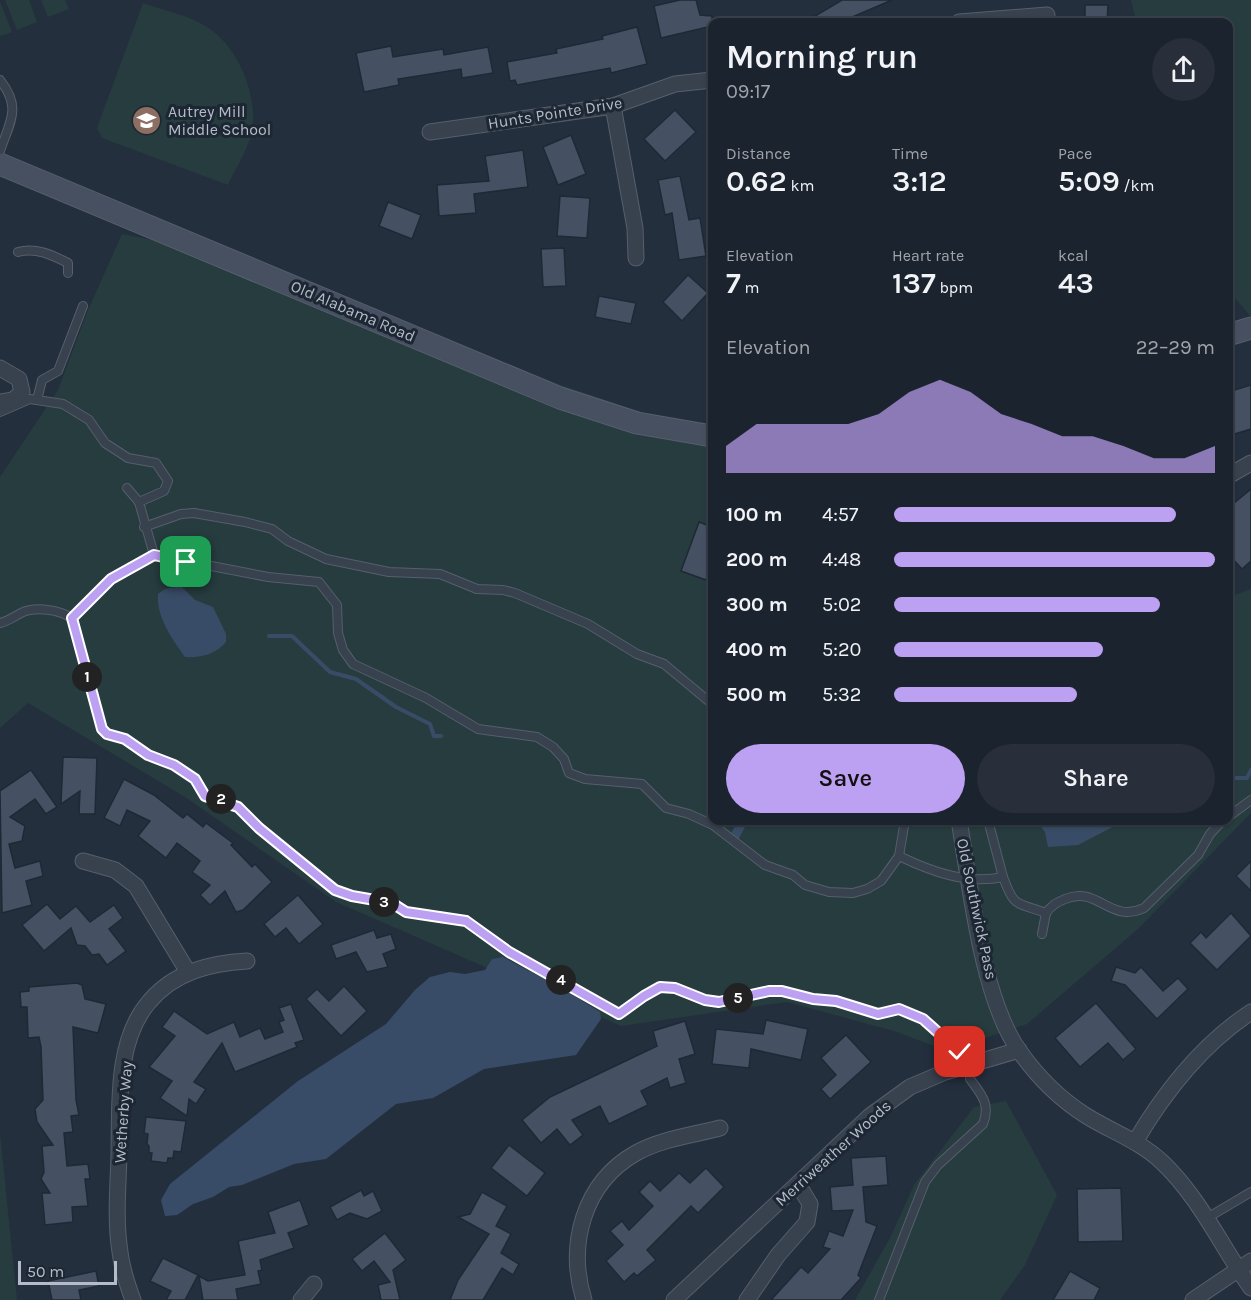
<!DOCTYPE html>
<html lang="en">
<head>
<meta charset="utf-8">
<style>
	:root { --surface:#1b232e; --page:#282f3a; --text:#f1f3f6; --muted:#a0a4aa; --line:#39404a; --accent:#bca0f2 }
	body { margin:0; font-family:Karla,sans-serif; background:var(--page); color:var(--text); height:100vh; display:flex; flex-direction:column; font-size:22px; white-space:nowrap }
	* { box-sizing:border-box; margin:0 }
	p { font-size:20px; color:var(--muted) }
	.icon { flex:none; width:33px; height:33px; fill:none; stroke:currentColor; stroke-width:2; stroke-linecap:round; stroke-linejoin:round }
	.map { position:relative; flex:1; overflow:hidden }
	.drawer { position:absolute; left:708px; top:18px; width:525px; height:807px; display:flex; flex-direction:column; background:var(--surface); border-radius:12px; box-shadow:0 2px 4px #0004,0 0 0 2px var(--line) }
	.drawer>* { flex:none }
	.scale { position:absolute; left:18px; bottom:15px; width:99px; box-sizing:border-box; padding-left:6px; border:3px solid #b4bcc9; border-top:0; font-size:16px; line-height:21px; white-space:nowrap; color:#b4bcc9; -webkit-text-stroke:4px #1d2633; paint-order:stroke }
	.pin { position:absolute; display:grid; place-items:center; width:51px; height:51px; color:#fff; margin:-26px; border-radius:12px; box-shadow:0 3px 9px #0006 }
	.km { position:absolute; width:30px; height:30px; margin:-15px; border-radius:50%; background:#222; color:#fff; font-size:16px; line-height:30px; text-align:center }
	.round { display:grid; place-items:center; flex:none; width:63px; height:63px; border-radius:32px; background:var(--page) }
	.headline { display:flex; align-items:center; justify-content:space-between; height:102px; padding:0 18px }
	h1 { font-size:33px; font-weight:600; line-height:45px }
	.figures { display:grid; grid-template-columns:repeat(3,1fr); gap:9px; height:102px; padding:6px 18px }
	.figures div { display:grid; align-content:center }
	.figures b { font-size:30px; font-weight:600 }
	.figures small { font-size:16px; font-weight:400 }
	.figures p { font-size:16px }
	.chart { height:168px; padding:12px 18px }
	.chart p { display:flex; justify-content:space-between }
	.chart svg { width:100%; height:108px; margin-top:6px; fill:var(--accent); opacity:.7 }
	.button { display:flex; gap:12px; margin-top:auto; padding:12px 18px }
	.button a { flex:1; height:69px; border-radius:36px; background:var(--accent); color:#111; font-size:24px; font-weight:600; line-height:69px; text-align:center }
	.button a+a { background:var(--page); color:var(--text) }
	ul { padding:0 18px; list-style:none; font-size:20px }
	li { display:grid; grid-template-columns:96px 72px 1fr; align-items:center; height:45px }
	li i { height:15px; border-radius:8px; background:var(--accent) }
	.map>svg:first-child { display:block }
	.green { fill:#263c3f }
	.water { fill:#394c67 }
	.lines { fill:none; stroke-linecap:round; stroke-linejoin:round }
	.stream { stroke:#394c67; stroke-width:4 }
	.building { fill:#455162; stroke:#1f2835; stroke-width:1.5 }
	.service-casing { stroke:#565f6c; stroke-width:10 }
	.minor-casing { stroke:#565f6c; stroke-width:17 }
	.secondary-casing { stroke:#565f6c; stroke-width:23 }
	.service { stroke:#38414e; stroke-width:8 }
	.minor { stroke:#38414e; stroke-width:15 }
	.secondary { stroke:#465061; stroke-width:21 }
	.route-casing { stroke:#fff; stroke-width:12 }
	.route { stroke:#bca0f2; stroke-width:8 }
	.labels { text-anchor:middle; dominant-baseline:central; stroke-width:6; stroke-linejoin:round; paint-order:stroke }
	.poi-label { font-size:16px; fill:#b4bcc9; stroke:#1d2633; text-anchor:start }
	.street-label { font-size:16px; fill:#b4bcc9; stroke:#1d2633 }
</style>
</head>
<body>
<div class="map">
<svg width="1251" height="1300" viewBox="0 0 1251 1300">
	<rect width="100%" height="100%" fill="#242f3e"/>
	<g class="green">
		<path d="M5,0H29L37,22L17,30Z"/>
		<path d="M41,0H65L69,9L48,17Z"/>
		<path d="M1131,0H1251V317L1229,291L1228,22H1129L1135,16Z"/>
		<path d="M0,2L12,32L0,36Z"/>
		<path d="M143,3C162,10 183,14 200,23C234,39 256,88 253,125C251,145 236,167 228,185L102,138L97,128Z"/>
		<path d="M122,234L223,254L561,385L712,436V820H1228L1229,597L1251,589V813L1138,929L1027,1024L947,1051L894,1031L787,1002L621,1026L336,902L185,797L28,703L0,728V477L58,390L88,310Z"/>
		<path d="M1006,1101L1057,1195L1025,1265L1000,1300H855L890,1238L914,1185L974,1107Z"/>
		<path d="M0,1133L17,1300H0Z"/>
	</g>
	<g class="water">
		<path d="M181,586L195,600L213,607L226,634V642C216,654 201,658 185,657C173,640 156,617 158,594L165,589Z"/>
		<path d="M738,821H757L745,827L737,842L730,835Z"/>
		<path d="M1037,821H1124L1078,845L1048,847L1045,832Z"/>
		<path d="M503,957L563,989L600,1012L601,1019L576,1055L484,1069L433,1098L396,1104L326,1159L294,1164L242,1185L229,1187L213,1197L193,1204L177,1215L165,1216L161,1200L170,1184L298,1081L386,1024L415,990L430,977L450,972L465,974L485,970L492,959Z"/>
	</g>
	<g class="lines">
		<g class="stream">
			<path d="M269,636H292L330,672L356,679L396,707L430,724L434,736H441"/>
			<path d="M1228,778H1247L1251,770"/>
		</g>
	</g>
	<g class="building">
		<path d="M680,0H696L700,15L712,16V26L661,38L654,6Z"/>
		<path d="M842,0H892L852,17L856,22H805Z"/>
		<path d="M1085,5H1108L1107,22H1085Z"/>
		<path d="M637,27L647,64L611,73L610,68L517,85L515,80L510,81L507,62L557,53L556,49L603,39L602,36Z"/>
		<path d="M391,46L393,57L443,49L444,55L488,47L493,73L462,78L461,69L398,79L399,85L364,92L356,53Z"/>
		<path d="M675,110L696,132L665,161L644,139Z"/>
		<path d="M571,135L586,174L558,185L543,147Z"/>
		<path d="M523,150L528,187L474,194L476,213L439,216L437,185L489,181L485,156Z"/>
		<path d="M680,176L689,220L700,218L706,256L679,260L672,213L665,215L658,180Z"/>
		<path d="M560,196L590,198L587,238L557,236Z"/>
		<path d="M388,202L421,215L412,239L379,226Z"/>
		<path d="M564,248L566,286L543,287L541,249Z"/>
		<path d="M688,275L708,293L682,321L663,302Z"/>
		<path d="M599,296L636,303L631,324L595,317Z"/>
		<path d="M1251,385V429L1228,436V392Z"/>
		<path d="M1251,489V561L1242,569L1228,554V508Z"/>
		<path d="M699,522L712,527V562L706,580L681,571Z"/>
		<path d="M63,757L97,758L95,814H79L80,791L61,804Z"/>
		<path d="M31,770L57,807L46,814L35,799L10,817L25,826L22,841L9,844L15,868L40,861L43,876L26,881L32,905L2,913L0,791Z"/>
		<path d="M124,779L154,795L183,818L187,814L203,827L206,823L233,843L231,845L252,867L255,864L272,882L243,910L236,912L225,891L210,905L200,895L210,885L192,872L200,861L177,843L166,858L138,836L150,821L127,810L120,826L104,818Z"/>
		<path d="M1251,861V891L1236,876Z"/>
		<path d="M298,895L323,924L299,944L286,928L275,937L264,924Z"/>
		<path d="M47,904L60,919L76,906L90,922L114,905L123,918L109,929L126,951L107,965L99,954L92,955L85,946L77,945L71,928L44,951L22,925Z"/>
		<path d="M1231,913L1251,936L1217,970L1190,943L1201,932L1206,938Z"/>
		<path d="M374,930L377,938L391,934L396,949L383,954L388,967L367,972L356,952L336,959L331,945Z"/>
		<path d="M1116,967L1135,973L1141,967L1163,991L1178,978L1188,989L1157,1019L1125,985L1111,981Z"/>
		<path d="M77,983L82,985L85,999L106,1004L98,1033L73,1027L76,1100L79,1115L71,1116L73,1132L64,1133L67,1166L88,1164L90,1179H85L88,1206L72,1207L73,1222L45,1225L42,1193H50L41,1179L44,1172L42,1146L53,1145L37,1122L35,1109L43,1100L41,1047L39,1037L28,1038L27,1007H21L20,992L29,991V987Z"/>
		<path d="M344,986L367,1011L341,1036L306,999L317,989L329,1001Z"/>
		<path d="M1096,1003L1136,1049L1123,1060L1108,1043L1080,1067L1055,1038Z"/>
		<path d="M291,1004L304,1040L295,1043L297,1047L235,1072L222,1043L194,1082L206,1089L196,1104L189,1099L187,1116L160,1098L172,1081L149,1067L175,1036L162,1027L174,1011L207,1034L234,1022L240,1037L260,1028L265,1039L283,1032L279,1022L284,1020L279,1008Z"/>
		<path d="M766,1020L808,1029L801,1060L751,1049L749,1068L712,1064L716,1029L763,1034Z"/>
		<path d="M685,1021L695,1054L679,1059L686,1083L670,1088L667,1078L641,1091L648,1105L609,1124L600,1106L572,1120L583,1135L570,1145L557,1129L541,1143L522,1120L550,1097L657,1046L653,1031Z"/>
		<path d="M846,1035L871,1062L830,1099L821,1089L836,1075L821,1058Z"/>
		<path d="M146,1117L186,1121L181,1152L174,1151L173,1158H168L167,1163L151,1161L152,1153H149V1146L147,1144L148,1134L144,1133Z"/>
		<path d="M509,1145L545,1173L527,1196L491,1168Z"/>
		<path d="M886,1156L888,1185L863,1187L866,1222L877,1226L858,1275L861,1278L841,1300H771L801,1267L808,1273L830,1249L823,1247L829,1231L843,1236L853,1210L832,1211L830,1187L853,1185L851,1158Z"/>
		<path d="M706,1168L724,1187L698,1213L691,1206L647,1250L656,1260L637,1276L634,1273L624,1282L606,1261L623,1245L610,1231L622,1221L629,1230L653,1206L639,1192L650,1181L660,1191L679,1173L690,1183Z"/>
		<path d="M1121,1188L1123,1241L1078,1242L1077,1189Z"/>
		<path d="M361,1190L364,1196L373,1191L382,1211L367,1219L350,1213L337,1220L330,1207Z"/>
		<path d="M482,1192L507,1206L496,1226L511,1234L501,1253L519,1264L513,1275L502,1268L483,1300H450L458,1280L489,1234L458,1217L470,1214Z"/>
		<path d="M300,1200L309,1225L288,1233L294,1248L260,1260L262,1270L258,1271L261,1284L236,1289L238,1300H203L199,1276L208,1281L245,1275L238,1241L275,1233L268,1212Z"/>
		<path d="M385,1233L406,1260L393,1270L400,1300H381L378,1285L390,1282L374,1261L362,1271L352,1259Z"/>
		<path d="M163,1258L198,1275L185,1300H166L171,1291L150,1281Z"/>
		<path d="M96,1271L99,1286L79,1290L81,1300H52L48,1281Z"/>
		<path d="M1070,1271L1100,1288L1094,1300H1053Z"/>
	</g>
	<g class="lines">
		<defs>
			<g id="service">
				<path d="M0,80C22,108 10,121 0,151"/>
				<path d="M18,252C36,247 52,255 68,263V273"/>
				<path d="M37,400L42,380L58,371L83,306"/>
				<path d="M0,412L30,399L63,404L89,420L105,443L128,458L156,463L168,481L164,491L139,502L154,555L268,577L319,582L337,605L338,633L343,650L353,664L426,698L478,729L537,737L553,747L564,759L569,773L585,779L642,784L666,808L689,814L713,825L765,865L793,875L805,885L829,892L853,893L867,889L881,881L899,856C930,871 967,885 1003,877C1014,907 1015,902 1046,913L1042,934"/>
				<path d="M127,488L139,502"/>
				<path d="M144,527L181,514L194,513L245,522L272,529L288,541L326,559L389,572L440,574L477,589L503,590L515,593L588,624L637,654L664,664L712,704"/>
				<path d="M154,555L111,579L72,618L102,729L107,733L125,739L148,755L174,765L195,779L205,796L238,807L259,828L335,890L352,896L392,903L406,912L466,921L509,952L619,1014L644,996L660,987L675,988L705,1000L719,1002L769,991H781L813,999L836,1001L878,1014L899,1009L923,1019L960,1052"/>
				<path d="M0,623C9,621 13,617 21,613C36,606 60,610 72,618"/>
				<path d="M1228,817L1251,800"/>
				<path d="M988,820L1003,877"/>
				<path d="M899,856L905,820"/>
				<path d="M1046,913C1052,905 1056,903 1065,899C1098,885 1109,924 1144,908L1198,855L1210,834L1223,820"/>
				<path d="M1207,1218L1251,1192"/>
				<path d="M879,1300L925,1182L938,1165L983,1124C991,1104 981,1094 970,1079"/>
			</g>
			<g id="minor">
				<path d="M959,22L1047,15"/>
				<path d="M613,106L635,228L636,258"/>
				<path d="M430,132L613,106L675,84L712,80"/>
				<path d="M0,368L19,379L22,392L13,400L0,402"/>
				<path d="M1228,476L1251,463"/>
				<path d="M959,820C970,885 982,1000 1020,1052C1037,1076 1060,1099 1085,1115C1110,1131 1140,1141 1162,1162C1200,1198 1221,1246 1251,1288"/>
				<path d="M83,861L115,870L136,886L188,972"/>
				<path d="M1135,1142C1165,1091 1201,1045 1251,1012"/>
				<path d="M133,1300C127,1284 122,1269 120,1252C115,1220 118,1188 119,1156C120,1107 115,1041 149,1002C174,972 210,963 247,961"/>
				<path d="M301,1300L314,1284"/>
				<path d="M584,1300C567,1245 583,1183 636,1153C661,1139 693,1135 720,1128"/>
				<path d="M674,1300L870,1116L910,1087L945,1072L1019,1050"/>
				<path d="M747,1300L778,1255L807,1222L810,1204L798,1184"/>
				<path d="M1193,1300L1251,1261"/>
			</g>
			<g id="secondary">
				<path d="M0,164L560,398L637,423L712,436"/>
				<path d="M1228,335L1251,328"/>
			</g>
		</defs>
		<use href="#service" class="service-casing"/>
		<use href="#minor" class="minor-casing"/>
		<use href="#secondary" class="secondary-casing"/>
		<use href="#service" class="service"/>
		<use href="#minor" class="minor"/>
		<use href="#secondary" class="secondary"/>
	</g>
	<g class="lines">
		<defs>
			<path id="route" d="M186,562L154,555L111,579L72,618L102,729L107,734L125,739L148,755L174,765L195,779L205,796L238,807L259,828L335,890L352,896L392,903L406,912L466,921L509,952L619,1014L644,996L660,987L675,988L705,1000L719,1002L769,991H782L813,999L836,1001L878,1014L899,1009L923,1019L960,1052"/>
		</defs>
		<use href="#route" class="route-casing"/>
		<use href="#route" class="route"/>
	</g>
	<defs>
		<symbol id="school-disc" viewBox="-11 -11 22 22"><circle r="9.5" fill="#8d6e63" stroke="#1d2633"/><path d="M0-5L7-2L0 1L-7-2ZM-4 1L0 2.5L4 1V4Q0 6-4 4Z" fill="#fff"/></symbol>
	</defs>
	<g fill-rule="evenodd">
		<use href="#school-disc" x="130" y="104" width="33" height="33"/>
	</g>
	<g class="labels">
		<g class="poi-label">
			<text x="168" y="111">Autrey Mill<tspan x="168" dy="18">Middle School</tspan></text>
		</g>
		<g class="street-label">
			<text transform="translate(555 113) rotate(-9)">Hunts Pointe Drive</text>
			<text transform="translate(353 311) rotate(23)">Old Alabama Road</text>
			<text transform="translate(977 909) rotate(78)">Old Southwick Pass</text>
			<text transform="translate(123 1112) rotate(-86)">Wetherby Way</text>
			<text transform="translate(833 1153) rotate(-42)">Merriweather Woods</text>
		</g>
	</g>
</svg>
<div class="scale">50 m</div>
<div class="pin" style="left:186px;top:562px;background:#1e9e55"><svg class="icon" aria-label="arrive" viewBox="0 0 24 24"><path d="M6 21V4h12l-3 4 3 4H6"/></svg></div>
<div class="pin" style="left:960px;top:1052px;background:#d93025"><svg class="icon" aria-label="check" viewBox="0 0 24 24"><path d="M5 12l5 5 9-10"/></svg></div>
<b class="km" style="left:87px;top:677px">1</b>
<b class="km" style="left:221px;top:799px">2</b>
<b class="km" style="left:384px;top:902px">3</b>
<b class="km" style="left:561px;top:980px">4</b>
<b class="km" style="left:738px;top:998px">5</b>
<section class="drawer">
<div class="headline"><div><h1>Morning run</h1><p>09:17</p></div><a class="round"><svg class="icon" aria-label="share" viewBox="0 0 24 24"><path d="M12 15V3M7 8l5-5 5 5M5 13v7h14v-7"/></svg></a></div>
<div class="figures">
<div><p>Distance</p><b>0.62<small> km</small></b></div>
<div><p>Time</p><b>3:12</b></div>
<div><p>Pace</p><b>5:09<small> /km</small></b></div>
</div>
<div class="figures">
<div><p>Elevation</p><b>7<small> m</small></b></div>
<div><p>Heart rate</p><b>137<small> bpm</small></b></div>
<div><p>kcal</p><b>43</b></div>
</div>
<div class="chart"><p><span>Elevation</span>22–29 m</p>
<svg viewBox="0 0 160 44" preserveAspectRatio="none"><path d="M0 44V33L10 24L20 24L30 24L40 24L50 20L60 11L70 6L80 11L90 20L100 24L110 29L120 29L130 33L140 38L150 38L160 33V44z"/></svg>
</div>
<ul>
<li><b>100 m</b>4:57<i style="width:88%"></i></li>
<li><b>200 m</b>4:48<i style="width:100%"></i></li>
<li><b>300 m</b>5:02<i style="width:83%"></i></li>
<li><b>400 m</b>5:20<i style="width:65%"></i></li>
<li><b>500 m</b>5:32<i style="width:57%"></i></li>
</ul>
<div class="button"><a>Save</a><a>Share</a></div>
</section>
</div>
</body>
</html>
